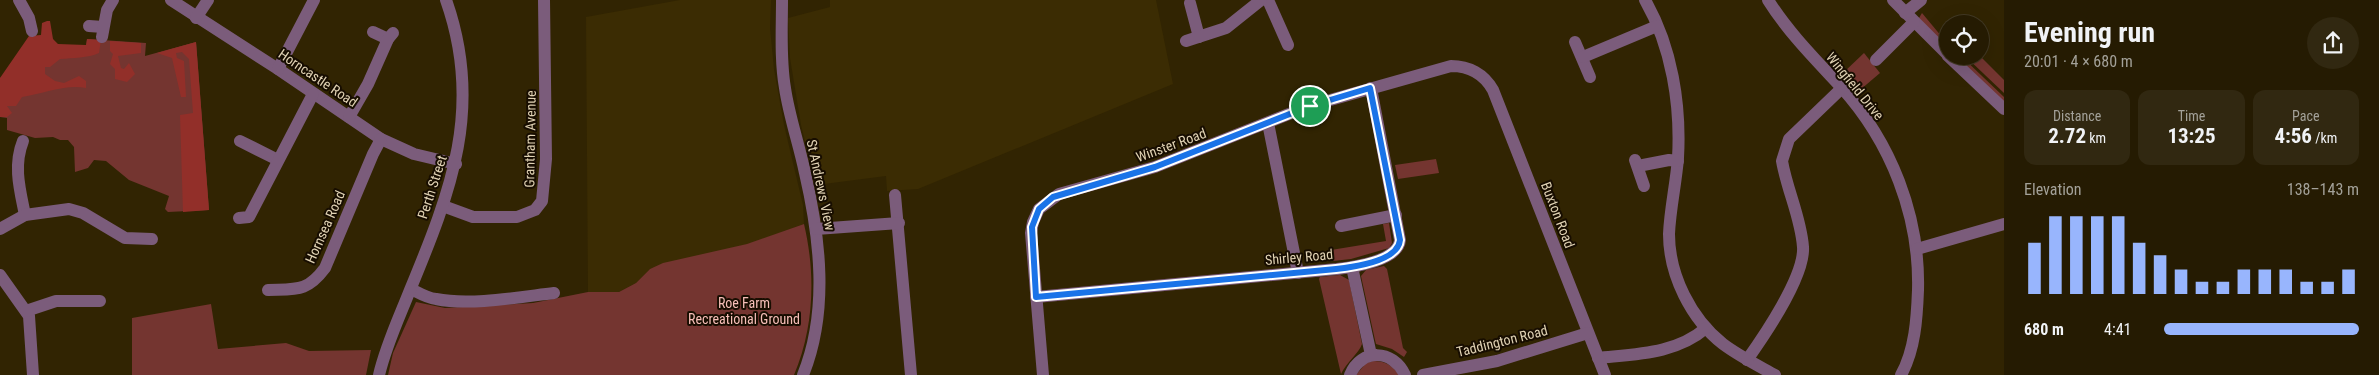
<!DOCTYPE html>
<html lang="en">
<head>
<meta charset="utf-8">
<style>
	:root { --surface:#251b02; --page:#312811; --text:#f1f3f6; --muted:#a3a199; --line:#423924; --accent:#98b5fd }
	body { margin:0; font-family:"Roboto Condensed",sans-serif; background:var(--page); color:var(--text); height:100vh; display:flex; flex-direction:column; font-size:19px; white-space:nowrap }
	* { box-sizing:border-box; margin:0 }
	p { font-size:16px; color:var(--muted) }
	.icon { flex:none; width:28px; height:28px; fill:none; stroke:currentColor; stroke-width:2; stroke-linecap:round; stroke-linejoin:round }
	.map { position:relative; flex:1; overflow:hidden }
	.drawer { display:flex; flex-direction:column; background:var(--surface); width:375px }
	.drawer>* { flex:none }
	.fabs { position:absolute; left:1939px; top:15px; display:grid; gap:10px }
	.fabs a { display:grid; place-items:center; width:50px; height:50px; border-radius:50%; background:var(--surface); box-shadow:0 5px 20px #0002,0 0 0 1px var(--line); font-size:25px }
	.pin { position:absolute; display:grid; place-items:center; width:42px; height:42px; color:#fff; margin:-21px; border:2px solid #fff; border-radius:50%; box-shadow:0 1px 5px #0007 }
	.round { display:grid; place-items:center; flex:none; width:52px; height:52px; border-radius:26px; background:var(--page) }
	.overview { display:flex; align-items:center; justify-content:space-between; height:85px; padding:0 20px }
	h1 { font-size:28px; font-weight:700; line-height:38px }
	.stats { display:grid; grid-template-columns:repeat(3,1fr); gap:8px; height:85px; padding:5px 20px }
	.stats div { display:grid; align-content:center; border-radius:12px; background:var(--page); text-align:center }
	.stats b { font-size:21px; font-weight:700 }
	.stats small { font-size:14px; font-weight:400 }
	.stats p { font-size:14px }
	.chart { height:140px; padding:10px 20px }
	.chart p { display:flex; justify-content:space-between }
	.chart svg { width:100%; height:90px; margin-top:5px; stroke:var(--accent); stroke-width:6 }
	ul { padding:0 20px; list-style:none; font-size:16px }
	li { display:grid; grid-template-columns:80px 60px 1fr; align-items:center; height:38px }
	li i { height:12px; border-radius:6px; background:var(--accent) }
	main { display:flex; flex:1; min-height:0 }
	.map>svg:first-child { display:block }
	.built { fill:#3b2c03 }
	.green { fill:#743530 }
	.forest { fill:#922f29 }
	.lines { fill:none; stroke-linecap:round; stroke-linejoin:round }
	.minor { stroke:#7b5c7b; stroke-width:12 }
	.route-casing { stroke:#fff; stroke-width:10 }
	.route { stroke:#1a73e8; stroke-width:6 }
	.labels { text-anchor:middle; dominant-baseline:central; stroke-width:4; stroke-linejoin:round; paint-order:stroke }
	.street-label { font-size:14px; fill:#e0d2b3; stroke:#170d00 }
	.park-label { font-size:14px; fill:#f7bfb8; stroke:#170d00 }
</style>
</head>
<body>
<main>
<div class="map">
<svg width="2004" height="375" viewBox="0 0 2004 375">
	<rect width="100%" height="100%" fill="#312402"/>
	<g class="built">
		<path d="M680,0H771L770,28L774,69L784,125L803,205L804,224L752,243L650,269L636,283L619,292H588L586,17Z"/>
		<path d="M830,0H1156L1173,84L918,189L887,191L886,176L816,185L801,125L790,58L788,18L830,7Z"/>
	</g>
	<g class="green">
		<path d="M1922,13L1947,43V52L1919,18Z"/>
		<path d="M87,39L146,43L145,56L196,42L209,210L168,212L165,209L169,196L129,180L106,161L94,160L88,168L75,172L74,147L68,140H60L53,137L35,138L7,130V118L0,117V78L50,49L86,50Z"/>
		<path d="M1864,53L1880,73L1860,90L1843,73Z"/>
		<path d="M1952,56H1961L2004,97V105Z"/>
		<path d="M1965,56H1980L2004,80V93Z"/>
		<path d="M1436,159L1439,173L1398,179L1395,165Z"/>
		<path d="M1389,223L1392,243L1389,248L1351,259L1333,261L1331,250L1386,241L1383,224Z"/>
		<path d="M804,224C816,275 814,327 794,375H388L393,353L416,302L445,308L533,303L588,292H619L636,283L650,269L663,263L747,244Z"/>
		<path d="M1384,266L1387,269L1403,348L1407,352L1404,357L1392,349L1376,344L1375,340L1361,276L1366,270Z"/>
		<path d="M1340,275L1349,280L1362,344C1359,353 1346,363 1341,374L1319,279L1320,277Z"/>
		<path d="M211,304L218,349L286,343L309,351L371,350L366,375H132V318Z"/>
		<path d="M1373,361C1385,361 1392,365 1399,375H1356L1366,363Z"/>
	</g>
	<g class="forest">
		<path d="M47,21H50L53,39L58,44L86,45L87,39L101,40L99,53C88,58 73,58 60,59L50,67H45V74L55,81L64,83L79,76L86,81V88C65,84 43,94 22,97L16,106H7L12,113L7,117H0V78L29,36L41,35L42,23Z"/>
		<path d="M110,41L141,43V53L118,56L121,68L124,69L129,63L135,74L127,82L115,79V69L110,64L113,54L110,51Z"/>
		<path d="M196,42L209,210L183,212L180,115L193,113L189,59L182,52L176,53L177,58L184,61L186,97H181L172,58L157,53Z"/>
	</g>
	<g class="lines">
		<g class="minor">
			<path d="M19,0L29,18L32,31"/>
			<path d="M171,0L278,69L381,139L414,154L456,164"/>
			<path d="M782,0C782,29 780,59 785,88C789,116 799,144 805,173C820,238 829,311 803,375"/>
			<path d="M1268,0L1288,45"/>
			<path d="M1645,0C1672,47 1681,105 1678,158C1676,184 1670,209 1669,234C1669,275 1691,319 1723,344C1739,356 1757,365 1775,375"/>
			<path d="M1768,0C1788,32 1815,59 1841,87C1891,142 1920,216 1918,290C1917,318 1915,350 1901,375"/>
			<path d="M1893,0L1948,55"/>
			<path d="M1190,3L1199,37"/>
			<path d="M1905,13L1921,0"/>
			<path d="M196,18L208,0"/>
			<path d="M89,26L103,27"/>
			<path d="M373,32L388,39"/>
			<path d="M102,37L107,10L113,0"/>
			<path d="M1186,41L1226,28L1261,0"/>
			<path d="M1575,42L1590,77"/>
			<path d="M1948,56L2004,109"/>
			<path d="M1583,57L1657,26"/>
			<path d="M1876,60L1914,22"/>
			<path d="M278,69L314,0"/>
			<path d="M349,117L368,84L388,39L393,33"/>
			<path d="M1268,123L1298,273"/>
			<path d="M23,141C13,166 20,190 25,215"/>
			<path d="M240,141L278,160"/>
			<path d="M1635,160L1644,186"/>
			<path d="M1638,166L1669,160L1678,161"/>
			<path d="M895,195L911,375"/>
			<path d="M443,206L473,217H517L535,210L542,201L546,159L544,0"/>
			<path d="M239,218L249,217L313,94"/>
			<path d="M1341,226L1396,215"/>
			<path d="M0,229L25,215L69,209L83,213L125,238L152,239"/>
			<path d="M816,229L899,223"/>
			<path d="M1917,249L2004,224"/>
			<path d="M1352,267L1371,355"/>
			<path d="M0,275L29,316L33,375"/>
			<path d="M411,289C419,293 427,298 436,299C470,306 520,297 554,293"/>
			<path d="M268,290C297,289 307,292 325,268L373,154L381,139"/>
			<path d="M1036,297L1337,269C1354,267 1398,261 1400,240L1371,88"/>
			<path d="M26,311L56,301H100"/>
			<path d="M1598,358C1636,354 1676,354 1706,328"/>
			<path d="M1747,360C1764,336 1805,276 1803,247C1801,218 1787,190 1782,161L1789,139L1842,88"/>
			<path d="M379,375C386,345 399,318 410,290C451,191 484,107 446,0"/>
			<path d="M1043,375L1031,233L1033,222L1039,209L1059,194L1155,167L1309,106L1451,66C1469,66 1484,74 1493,90L1605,375"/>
			<path d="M1350,375C1361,348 1393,349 1405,375"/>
			<path d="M1423,375L1497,361L1588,333"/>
		</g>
	</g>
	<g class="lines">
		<defs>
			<path id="route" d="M1370,88L1400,240C1398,261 1354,267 1336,269L1036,297L1032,227L1039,209L1053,197L1155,167L1310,106Z"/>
		</defs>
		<use href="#route" class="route-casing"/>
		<use href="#route" class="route"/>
	</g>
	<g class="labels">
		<g class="street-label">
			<text transform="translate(318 78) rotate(34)">Horncastle Road</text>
			<text transform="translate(1855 86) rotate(51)">Wingfield Drive</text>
			<text transform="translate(530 139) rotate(-89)">Grantham Avenue</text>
			<text transform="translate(1171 145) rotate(-20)">Winster Road</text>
			<text transform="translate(821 185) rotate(78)">St Andrews View</text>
			<text transform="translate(432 187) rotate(-72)">Perth Street</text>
			<text transform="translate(1558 215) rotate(69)">Buxton Road</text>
			<text transform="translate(325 227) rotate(-66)">Hornsea Road</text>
			<text transform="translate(1299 257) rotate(-5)">Shirley Road</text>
			<text transform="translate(1502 341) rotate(-14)">Taddington Road</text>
		</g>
		<g class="park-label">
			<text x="744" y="303">Roe Farm<tspan x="744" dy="16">Recreational Ground</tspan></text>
		</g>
	</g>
</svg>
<div class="fabs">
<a><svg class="icon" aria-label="locate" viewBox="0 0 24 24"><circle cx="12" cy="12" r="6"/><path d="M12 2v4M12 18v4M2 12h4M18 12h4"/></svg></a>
</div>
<div class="pin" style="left:1310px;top:106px;background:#1e9e55"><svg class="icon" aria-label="arrive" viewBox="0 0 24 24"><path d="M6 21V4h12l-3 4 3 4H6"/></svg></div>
</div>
<section class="drawer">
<div class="overview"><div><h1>Evening run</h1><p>20:01 · 4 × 680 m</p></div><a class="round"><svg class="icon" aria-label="share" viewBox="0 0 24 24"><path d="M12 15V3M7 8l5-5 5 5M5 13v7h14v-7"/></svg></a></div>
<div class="stats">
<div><p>Distance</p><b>2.72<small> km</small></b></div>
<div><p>Time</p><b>13:25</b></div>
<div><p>Pace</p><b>4:56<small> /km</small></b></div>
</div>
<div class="chart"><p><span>Elevation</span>138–143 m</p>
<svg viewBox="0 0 160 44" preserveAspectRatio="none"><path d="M5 44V19M15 44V6M25 44V6M35 44V6M45 44V6M55 44V19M65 44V25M75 44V32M85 44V38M95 44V38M105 44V32M115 44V32M125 44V32M135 44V38M145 44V38M155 44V32"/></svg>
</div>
<ul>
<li><b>680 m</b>4:41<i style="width:100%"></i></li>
</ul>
</section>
</main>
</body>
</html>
